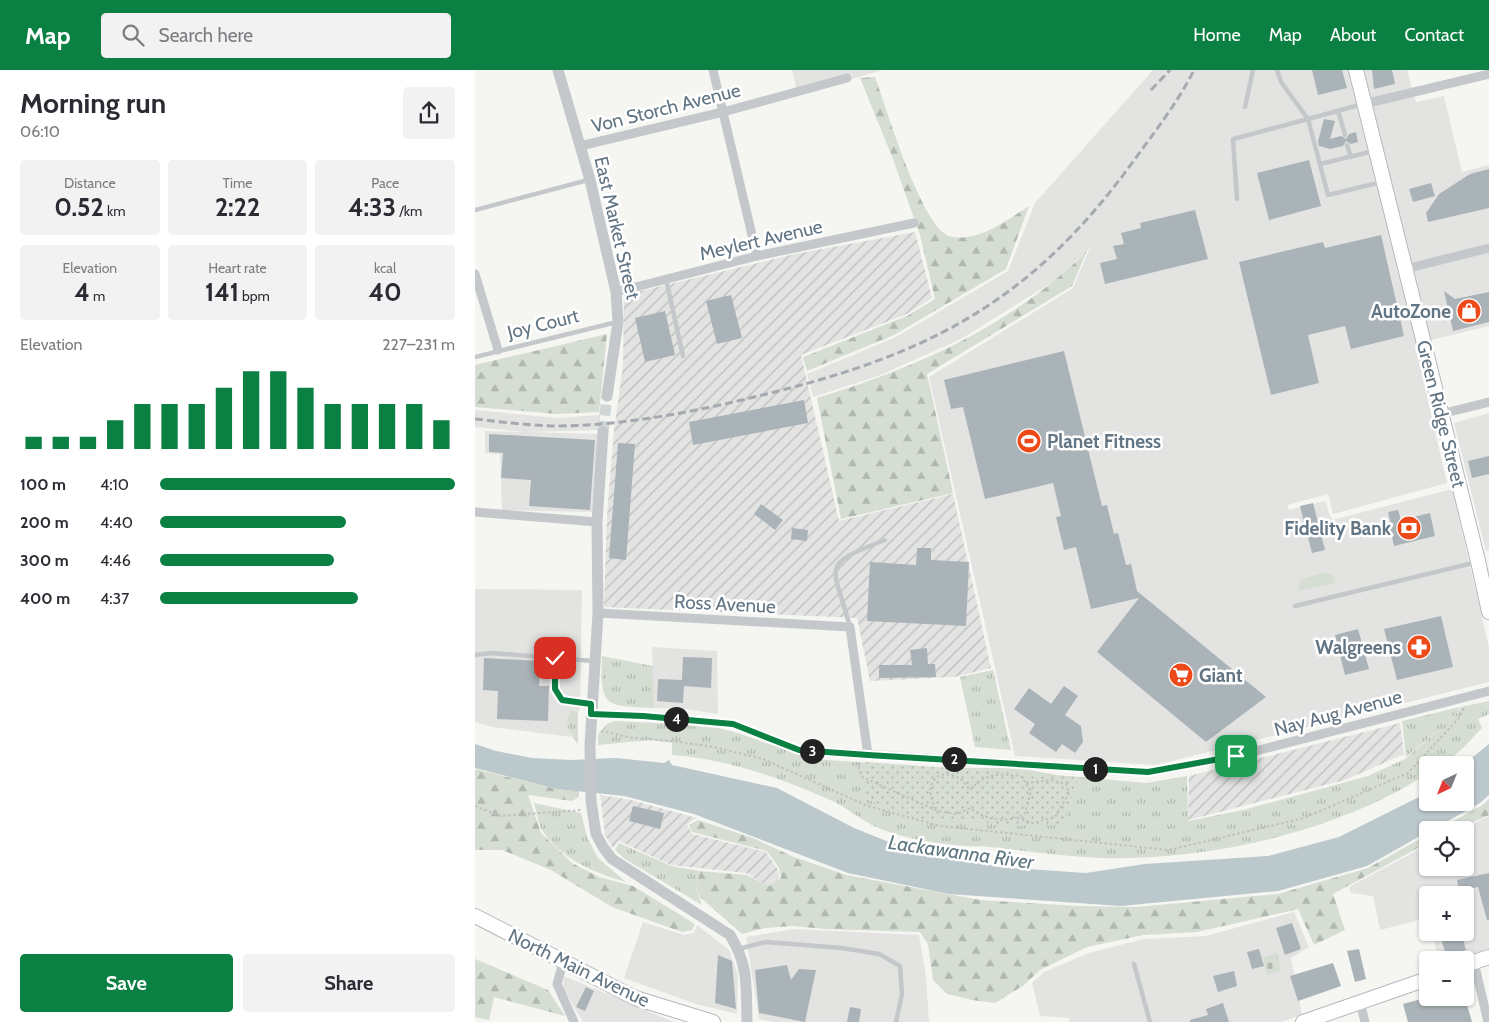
<!DOCTYPE html>
<html lang="en">
<head>
<meta charset="utf-8">
<style>
	:root { --surface:#fff; --page:#f2f2f3; --text:#2b2b33; --muted:#7c7c81; --accent:#0b8043 }
	body { margin:0; font-family:Cabin,sans-serif; background:var(--page); color:var(--text); height:100vh; display:flex; flex-direction:column; font-size:19px; white-space:nowrap }
	* { box-sizing:border-box; margin:0 }
	p { font-size:16px; color:var(--muted) }
	.icon { flex:none; width:28px; height:28px; fill:none; stroke:currentColor; stroke-width:2; stroke-linecap:round; stroke-linejoin:round }
	.map { position:relative; flex:1; overflow:hidden }
	.details { display:flex; flex-direction:column; background:var(--surface); width:475px }
	.details>* { flex:none }
	.needle { width:32px; rotate:223deg }
	.controls { position:absolute; left:944px; top:686px; display:grid; gap:10px }
	.controls a { display:grid; place-items:center; width:55px; height:55px; border-radius:5px; background:var(--surface); box-shadow:0 1px 4px #0004; font-size:25px }
	.pin { position:absolute; display:grid; place-items:center; width:42px; height:42px; color:#fff; margin:-21px; border-radius:10px; box-shadow:0 2px 8px #0006 }
	.km { position:absolute; width:25px; height:25px; margin:-12px; border-radius:50%; background:#222; color:#fff; font-size:14px; line-height:25px; text-align:center }
	.round { display:grid; place-items:center; flex:none; width:52px; height:52px; border-radius:5px; background:var(--page) }
	.summary { display:flex; align-items:center; justify-content:space-between; height:85px; padding:0 20px }
	h1 { font-size:28px; font-weight:700; line-height:38px }
	.stats { display:grid; grid-template-columns:repeat(3,1fr); gap:8px; height:85px; padding:5px 20px }
	.stats div { display:grid; align-content:center; border-radius:5px; background:var(--page); text-align:center }
	.stats b { font-size:25px; font-weight:700 }
	.stats small { font-size:14px; font-weight:400 }
	.stats p { font-size:14px }
	.chart { height:140px; padding:10px 20px }
	.chart p { display:flex; justify-content:space-between }
	.chart svg { width:100%; height:90px; margin-top:5px; stroke:var(--accent); stroke-width:6 }
	.action { display:flex; gap:10px; margin-top:auto; padding:10px 20px }
	.action a { flex:1; height:58px; border-radius:5px; background:var(--accent); color:#fff; font-size:20px; font-weight:700; line-height:58px; text-align:center }
	.action a+a { background:var(--page); color:var(--text) }
	ul { padding:0 20px; list-style:none; font-size:16px }
	li { display:grid; grid-template-columns:80px 60px 1fr; align-items:center; height:38px }
	li i { height:12px; border-radius:6px; background:var(--accent) }
	header { display:flex; align-items:center; gap:30px; box-sizing:border-box; height:70px; padding:0 25px; background:var(--accent); color:#fff }
	header strong { font-size:24px }
	nav { display:flex; gap:28px; margin-inline-start:auto; font-size:18px }
	.search { width:350px; height:45px; background:var(--page); display:flex; align-items:center; gap:12px; box-sizing:border-box; padding:0 18px; border-radius:5px; color:var(--muted); font-size:19px }
	main { display:flex; flex:1; min-height:0 }
	.map>svg:first-child { display:block }
	.built { fill:#e3e4e2 }
	.industrial { fill:url(#industrial-furrows) }
	.grass { fill:url(#grass-tufts) }
	.forest { fill:url(#forest-firs) }
	.cemetery { fill:url(#cemetery-stones) }
	.park { fill:url(#park-dots) }
	.garden { fill:#d6ddd2 }
	.water { fill:#bbc8cc }
	.building { fill:#aab3b8 }
	.lines { fill:none; stroke-linecap:round; stroke-linejoin:round }
	.tertiary-tunnel { stroke:#d0d5d6; stroke-width:11; stroke-dasharray:11 5.5; stroke-linecap:butt }
	.primary-casing { stroke:#b5b9bd; stroke-width:16 }
	.path { stroke:#bec0c2; stroke-width:2; stroke-dasharray:2.5 2.5; stroke-linecap:butt }
	.service { stroke:#c4c8cb; stroke-width:4.5 }
	.minor { stroke:#c4c8cb; stroke-width:9 }
	.tertiary { stroke:#c4c8cb; stroke-width:11 }
	.primary { stroke:#fff; stroke-width:14 }
	.rail { stroke:#a4aab0; stroke-width:3; stroke-dasharray:8 4; stroke-linecap:butt }
	.route-casing { stroke:#fff; stroke-width:10 }
	.route { stroke:#0b8043; stroke-width:6 }
	.labels { text-anchor:middle; dominant-baseline:central; stroke-width:5; stroke-linejoin:round; paint-order:stroke }
	.street-label { font-size:19px; fill:#627584; stroke:#fff }
	.poi-label { font-size:19px; font-weight:bold; fill:#627584; stroke:#fff; text-anchor:end }
	.water-label { font-size:20px; font-style:italic; fill:#5e7781; stroke:#fff }
</style>
</head>
<body>
<header>
<strong>Map</strong>
<div class="search"><svg class="icon" aria-label="search" viewBox="0 0 24 24"><circle cx="10" cy="10" r="6"/><path d="M15 15l6 6"/></svg>Search here</div>
<nav><a>Home</a><a>Map</a><a>About</a><a>Contact</a></nav>
</header>
<main>
<section class="details">
<div class="summary"><div><h1>Morning run</h1><p>06:10</p></div><a class="round"><svg class="icon" aria-label="share" viewBox="0 0 24 24"><path d="M12 15V3M7 8l5-5 5 5M5 13v7h14v-7"/></svg></a></div>
<div class="stats">
<div><p>Distance</p><b>0.52<small> km</small></b></div>
<div><p>Time</p><b>2:22</b></div>
<div><p>Pace</p><b>4:33<small> /km</small></b></div>
</div>
<div class="stats">
<div><p>Elevation</p><b>4<small> m</small></b></div>
<div><p>Heart rate</p><b>141<small> bpm</small></b></div>
<div><p>kcal</p><b>40</b></div>
</div>
<div class="chart"><p><span>Elevation</span>227–231 m</p>
<svg viewBox="0 0 160 44" preserveAspectRatio="none"><path d="M5 44V38M15 44V38M25 44V38M35 44V30M45 44V22M55 44V22M65 44V22M75 44V14M85 44V6M95 44V6M105 44V14M115 44V22M125 44V22M135 44V22M145 44V22M155 44V30"/></svg>
</div>
<ul>
<li><b>100 m</b>4:10<i style="width:100%"></i></li>
<li><b>200 m</b>4:40<i style="width:63%"></i></li>
<li><b>300 m</b>4:46<i style="width:59%"></i></li>
<li><b>400 m</b>4:37<i style="width:67%"></i></li>
</ul>
<div class="action"><a>Save</a><a>Share</a></div>
</section>
<div class="map">
<svg width="1014" height="952" viewBox="0 0 1014 952">
	<defs>
		<pattern id="industrial-furrows" width="10" height="10" patternUnits="userSpaceOnUse" patternTransform="scale(1.25)"><rect width="10" height="10" fill="#e3e4e2"/><path d="M-1 1l2-2M0 10L10 0M9 11l2-2" fill="none" stroke="#bbbdbd"/></pattern>
		<pattern id="grass-tufts" width="24" height="20" patternUnits="userSpaceOnUse" patternTransform="scale(1.25)"><rect width="24" height="20" fill="#d6ddd2"/><path d="M3 7l-1-3M5 7V3M7 7l1-3M15 17l-1-3M17 17v-4M19 17l1-3" fill="none" stroke="#b1b8b0"/></pattern>
		<pattern id="forest-firs" width="22" height="20" patternUnits="userSpaceOnUse" patternTransform="scale(1.25)"><rect width="22" height="20" fill="#d6ddd2"/><path d="M5 1l3.5 6h-7zM16 11l3.5 6h-7z" fill="#b1b8b0"/></pattern>
		<pattern id="cemetery-stones" width="16" height="16" patternUnits="userSpaceOnUse" patternTransform="scale(1.25)"><rect width="16" height="16" fill="#d6ddd2"/><path d="M2 7V4a2 2 0 0 1 4 0v3zM10 15v-3a2 2 0 0 1 4 0v3z" fill="#b1b8b0"/></pattern>
		<pattern id="park-dots" width="8" height="8" patternUnits="userSpaceOnUse" patternTransform="scale(1.25)"><rect width="8" height="8" fill="#d6ddd2"/><path d="M2 2h.1M6 6h.1" fill="none" stroke="#b1b8b0" stroke-width="1.8" stroke-linecap="round"/></pattern>
	</defs>
	<rect width="100%" height="100%" fill="#f5f5f1"/>
	<g class="built">
		<path d="M317,0H408L323,25Z"/>
		<path d="M678,0H932L941,32L969,26L987,102L1014,95V256L940,274L972,413L858,444L853,424L812,435L814,440L850,431L857,450L977,419L1014,577V612L681,695L540,686L454,307L598,218L615,178L579,211L486,269L403,306L338,327L332,304L421,267L533,201L560,133Z"/>
		<path d="M0,340L83,348L125,345V360L50,362L0,357Z"/>
		<path d="M1014,343V480L1011,481L979,353Z"/>
		<path d="M10,361L123,364L119,442L27,440L25,384L10,383Z"/>
		<path d="M0,519L107,520L105,640L103,642L99,640L94,644L92,648L96,667L17,657L0,652Z"/>
		<path d="M177,577L242,581L243,644L210,639L179,638Z"/>
		<path d="M1014,746V881L984,890H964L957,863L990,862V825H952V848L905,860L898,826L876,823L874,817L952,775V798H990V760H985Z"/>
		<path d="M819,842L834,877L816,888L827,945L806,952H594V948L565,946L557,913L569,902L614,883L669,869L731,866Z"/>
		<path d="M168,852L209,865L219,863L222,855L254,880L263,905L262,944L221,934L149,908Z"/>
		<path d="M319,859L444,865L451,907L454,952H298L284,949L271,867Z"/>
		<path d="M89,906L199,952H108L88,919Z"/>
	</g>
	<g class="industrial">
		<path d="M440,162L457,228L432,244L326,285L364,451L478,424L516,598L479,607L395,611L382,548L129,537L132,445L139,361L148,295L149,225L320,184Z"/>
		<path d="M925,653L929,684L870,710L713,750L714,706Z"/>
		<path d="M125,725L156,730L222,748L212,754L217,764L291,782L303,800L304,808L294,817L271,803L196,795L144,771L138,778L130,765Z"/>
	</g>
	<g class="grass">
		<path d="M127,586L178,596L179,638C129,636 125,637 127,586Z"/>
		<path d="M518,600L536,680L500,677L485,607Z"/>
		<path d="M1014,631V644L1003,649L1007,658C990,675 977,695 952,695V704C860,763 731,791 623,788C584,786 544,780 506,776C480,778 425,768 401,757C385,749 371,737 355,730C305,708 252,689 197,685V673L175,670L123,675V664L132,654L140,651L200,654L242,658L263,663L337,689L470,698H544L581,705L671,713L712,706L713,751L768,740L893,706L930,689L972,653L931,687L927,651L985,637L975,651L986,637Z"/>
		<path d="M97,640L103,642V674C95,666 87,650 97,640Z"/>
		<path d="M59,733L106,743L112,767L123,788L151,812C120,803 88,790 69,763C63,756 62,742 59,733Z"/>
		<path d="M144,773L196,796L225,801L221,818L227,835L150,789L140,780Z"/>
	</g>
	<g class="forest">
		<path d="M400,7C411,36 447,162 477,167C505,171 532,150 554,136L531,199L419,265L332,301L328,287L432,246L460,229L445,165L418,89L385,8Z"/>
		<path d="M612,181L597,216L452,304L478,423L366,449L342,328C443,297 536,256 612,181Z"/>
		<path d="M132,264L124,342L82,344L0,337V295Z"/>
		<path d="M0,699L82,719L104,721V727L97,731L53,725L66,763L97,793L124,807L158,816L220,854L217,860L207,862L137,837L76,800L27,780H0Z"/>
		<path d="M1014,729V745L981,760H962L1006,736Z"/>
		<path d="M223,750L278,768L319,787L371,805L505,830L603,836L662,837L803,824L893,798L952,765V773L858,824L870,860L839,875L823,839L722,862L668,865L612,877L565,900L549,915L520,933L497,930L472,924L458,910L453,874L445,862L350,859L318,856L290,858L267,864L225,827L221,818L225,801L271,805L294,816L306,808L304,798L292,781L217,762L214,755Z"/>
		<path d="M0,889L73,920L90,946L19,927L14,950L0,947Z"/>
	</g>
	<path class="cemetery" d="M802,883L806,901L792,905L788,887Z"/>
	<path class="park" d="M389,692L604,707L588,755L540,756L487,750L441,749L391,729Z"/>
	<path class="garden" d="M850,502L857,505L860,513L824,521V514L827,509Z"/>
	<path class="water" d="M0,674L21,681L57,688L96,690L141,688L189,693L194,690L197,695L302,718L379,758L414,772L523,797L611,803L670,794L793,786L864,767L952,723V732H990L988,695L1014,674V725L1005,733L957,760H952V762L892,796L803,821L646,836L474,824L373,803L219,744L149,726L82,719L0,698Z"/>
	<g class="building">
		<path d="M837,0H867L872,18L843,25Z"/>
		<path d="M897,0H917L920,14L899,19Z"/>
		<path d="M849,49L860,51L855,69L866,66L871,69L874,64L881,62L883,72L876,74L871,71L868,76L855,79L844,76L843,71Z"/>
		<path d="M834,90L846,136L794,150L782,103Z"/>
		<path d="M1014,99V138L953,152L951,143L964,124L995,104Z"/>
		<path d="M956,113L960,126L938,132L934,119Z"/>
		<path d="M720,140L733,189L630,214L625,193L642,189L638,176L649,174L646,163L666,158L665,153Z"/>
		<path d="M906,165L929,266L876,279L870,256L833,265L844,313L796,325L764,192L848,172L850,178Z"/>
		<path d="M969,221L980,229L1014,222V252L978,261Z"/>
		<path d="M256,225L267,268L242,274L231,231Z"/>
		<path d="M190,241L200,285L170,292L160,248Z"/>
		<path d="M589,281L627,436L632,435L639,464L643,463L651,495L656,494L662,521L791,627L731,672L622,582L664,528L616,539L601,477L589,480L581,447L586,446L578,413L510,429L488,337L476,339L469,310Z"/>
		<path d="M329,330L333,353L218,375L214,352Z"/>
		<path d="M14,364L120,370L115,440L54,436L56,410L26,408L28,383L14,382Z"/>
		<path d="M143,373L160,374L151,490L134,488Z"/>
		<path d="M1014,386V404L997,408L993,391Z"/>
		<path d="M838,433L850,480L837,483L825,436Z"/>
		<path d="M286,434L308,450L300,460L279,444Z"/>
		<path d="M923,440L926,450L955,443L960,466L919,476L916,462L912,463L910,456L916,454L913,442Z"/>
		<path d="M317,458L333,460L332,471L316,469Z"/>
		<path d="M442,478H456V490L494,492L491,556L392,551L395,492L441,495Z"/>
		<path d="M966,546L978,597L922,610L909,559Z"/>
		<path d="M883,559L894,599L870,605L860,565Z"/>
		<path d="M452,578L453,594H460L461,607L404,608V595H437L435,580Z"/>
		<path d="M208,587L237,588L236,618L209,616L208,633L182,631L183,609L207,610Z"/>
		<path d="M9,588L65,591L64,616H74L73,651L22,649L23,621L8,620Z"/>
		<path d="M589,616L603,626L590,645L606,656L608,672L600,683L587,674L581,682L554,663L560,654L539,639L554,618L576,634Z"/>
		<path d="M158,736L189,743L185,759L154,751Z"/>
		<path d="M1014,803V850H1012L1003,817L984,821L982,810Z"/>
		<path d="M817,853L826,879L810,885L801,858Z"/>
		<path d="M964,862H986L991,880L971,885Z"/>
		<path d="M784,879L789,896L777,899L772,882Z"/>
		<path d="M884,879L891,909L880,912L872,881Z"/>
		<path d="M243,885L257,891L261,939L240,933Z"/>
		<path d="M858,893L866,916L823,931L815,906Z"/>
		<path d="M312,895L316,910L324,899L341,900L330,952L284,943L280,900Z"/>
		<path d="M759,901L762,916L743,922L738,906Z"/>
		<path d="M111,917L119,921L110,941L101,937Z"/>
		<path d="M950,928H990L997,952H933L928,934Z"/>
		<path d="M748,933L754,952H715V950L733,945L731,939Z"/>
		<path d="M375,937L386,939L384,952H372Z"/>
	</g>
	<g class="lines">
		<path class="tertiary-tunnel" d="M128,362L132,326"/>
		<defs>
			<g id="primary">
				<path d="M881,0L1003,491L1014,542"/>
				<path d="M0,846L160,928L238,952"/>
				<path d="M990,895L1014,887"/>
				<path d="M828,952L952,909"/>
			</g>
		</defs>
		<use href="#primary" class="primary-casing"/>
		<g class="path">
			<path d="M126,661L158,668L197,671L239,677L288,689L393,736L465,756L694,780L829,748L933,703L984,648L990,636"/>
			<path d="M382,692L387,707L463,741L482,744L495,738C513,750 531,755 550,743L556,721L546,706C524,704 511,702 495,720C492,717 488,710 484,708C460,695 446,719 463,741"/>
			<path d="M0,736L25,746L107,740"/>
			<path d="M542,748L558,753L580,747L594,723L591,714L576,710L551,713"/>
		</g>
		<g class="service">
			<path d="M802,0L806,12L833,49L888,34"/>
			<path d="M770,37L778,0"/>
			<path d="M863,41L870,65"/>
			<path d="M872,75L876,87"/>
			<path d="M845,94L899,81"/>
			<path d="M762,129L758,69L833,49L853,125L907,112"/>
			<path d="M0,140L113,110"/>
			<path d="M191,209L208,286"/>
			<path d="M0,287L142,252"/>
			<path d="M820,536L1002,492"/>
			<path d="M375,557C359,495 342,496 410,470"/>
			<path d="M0,585L16,583L118,591"/>
			<path d="M80,588V619L87,630L116,634"/>
			<path d="M263,879L291,872L367,878L404,884L425,896L427,924L421,952"/>
			<path d="M659,894L675,952"/>
		</g>
		<g class="minor">
			<path d="M238,0L282,186"/>
			<path d="M889,34L1014,4"/>
			<path d="M105,76L248,42L372,8"/>
			<path d="M930,199L1014,178"/>
			<path d="M0,204L23,280"/>
			<path d="M141,222L282,186L439,153"/>
			<path d="M966,344L1014,332"/>
			<path d="M0,442L122,452"/>
			<path d="M123,543L375,557L393,685"/>
			<path d="M117,644L168,646L258,654L324,680L673,702L761,686L1014,621"/>
			<path d="M999,892L1013,952"/>
			<path d="M88,893L82,914L99,952"/>
			<path d="M885,932L890,952"/>
		</g>
		<g class="tertiary">
			<path d="M83,0L115,110L141,222L143,252L132,326"/>
			<path d="M128,362L122,452L123,543L115,675L116,731L121,764L128,777L137,789L255,865C274,896 271,917 272,952"/>
		</g>
		<use href="#primary" class="primary"/>
		<g class="rail">
			<path d="M676,20L695,0"/>
			<path d="M0,349C28,352 57,356 85,356C148,355 214,343 275,328C449,287 554,236 660,89C681,60 703,32 719,0"/>
		</g>
	</g>
	<g class="lines">
		<defs>
			<path id="route" d="M80,588V619L87,630L116,634V644L168,646L258,654L324,680L393,685L673,702L761,686"/>
		</defs>
		<use href="#route" class="route-casing"/>
		<use href="#route" class="route"/>
	</g>
	<defs>
		<symbol id="shop-disc" viewBox="-11 -11 22 22"><circle r="9.5" fill="#ee4918" stroke="#fff"/><path d="M-5-2.5h2.3a2.7 3.5 0 0 1 5.4 0H5L5.5 6h-11ZM-1.5-2.5h3a1.5 2.3 0 0 0-3 0Z" fill="#fff"/></symbol>
		<symbol id="stadium-disc" viewBox="-11 -11 22 22"><circle r="9.5" fill="#ee4918" stroke="#fff"/><path d="M0-5a6.5 5 0 1 0 0 10a6.5 5 0 1 0 0-10ZM-3.5-1.8h7v3.6h-7Z" fill="#fff"/></symbol>
		<symbol id="bank-disc" viewBox="-11 -11 22 22"><circle r="9.5" fill="#ee4918" stroke="#fff"/><path d="M-6-4H6V4H-6ZM0-2.3a2.3 2.3 0 1 0 0 4.6a2.3 2.3 0 1 0 0-4.6Z" fill="#fff"/></symbol>
		<symbol id="pharmacy-disc" viewBox="-11 -11 22 22"><circle r="9.5" fill="#ee4918" stroke="#fff"/><path d="M-2-6h4v4h4v4h-4v4h-4v-4h-4v-4h4Z" fill="#fff"/></symbol>
		<symbol id="supermarket-disc" viewBox="-11 -11 22 22"><circle r="9.5" fill="#ee4918" stroke="#fff"/><path d="M-6-5.5h2.5l.6 2H6L4.5 2H-2.5L-4.4-4H-6ZM-1.5 3.2a1.3 1.3 0 1 0 .1 0ZM3 3.2a1.3 1.3 0 1 0 .1 0Z" fill="#fff"/></symbol>
	</defs>
	<g fill-rule="evenodd">
		<use href="#shop-disc" x="980" y="227" width="28" height="28"/>
		<use href="#stadium-disc" x="540" y="357" width="28" height="28"/>
		<use href="#bank-disc" x="920" y="444" width="28" height="28"/>
		<use href="#pharmacy-disc" x="930" y="563" width="28" height="28"/>
		<use href="#supermarket-disc" x="692" y="591" width="28" height="28"/>
	</g>
	<g class="labels">
		<g class="street-label">
			<text transform="translate(191 38) rotate(-14)">Von Storch Avenue</text>
			<text transform="translate(142 158) rotate(77)">East Market Street</text>
			<text transform="translate(286 170) rotate(-13)">Meylert Avenue</text>
			<text transform="translate(68 254) rotate(-14)">Joy Court</text>
			<text transform="translate(966 344) rotate(76)">Green Ridge Street</text>
			<text transform="translate(250 534) rotate(3)">Ross Avenue</text>
			<text transform="translate(863 643) rotate(-15)">Nay Aug Avenue</text>
			<text transform="translate(104 898) rotate(26)">North Main Avenue</text>
		</g>
		<g class="poi-label">
			<text x="976" y="241">AutoZone</text>
			<text x="572" y="371" text-anchor="start">Planet Fitness</text>
			<text x="916" y="458">Fidelity Bank</text>
			<text x="926" y="577">Walgreens</text>
			<text x="724" y="605" text-anchor="start">Giant</text>
		</g>
		<g class="water-label">
			<text transform="translate(486 782) rotate(8)">Lackawanna River</text>
		</g>
	</g>
</svg>
<div class="controls">
<a><svg class="needle" viewBox="-14 -14 28 28"><path d="M0-13l5 13h-10z" fill="#e53935"/><path d="M0 13l5-13h-10z" fill="#7c7c81"/></svg></a>
<a><svg class="icon" aria-label="locate" viewBox="0 0 24 24"><circle cx="12" cy="12" r="6"/><path d="M12 2v4M12 18v4M2 12h4M18 12h4"/></svg></a>
<a>+</a>
<a>−</a>
</div>
<div class="pin" style="left:761px;top:686px;background:#1e9e55"><svg class="icon" aria-label="arrive" viewBox="0 0 24 24"><path d="M6 21V4h12l-3 4 3 4H6"/></svg></div>
<div class="pin" style="left:80px;top:588px;background:#d93025"><svg class="icon" aria-label="check" viewBox="0 0 24 24"><path d="M5 12l5 5 9-10"/></svg></div>
<b class="km" style="left:620px;top:699px">1</b>
<b class="km" style="left:479px;top:689px">2</b>
<b class="km" style="left:337px;top:681px">3</b>
<b class="km" style="left:201px;top:649px">4</b>
</div>
</main>
</body>
</html>
